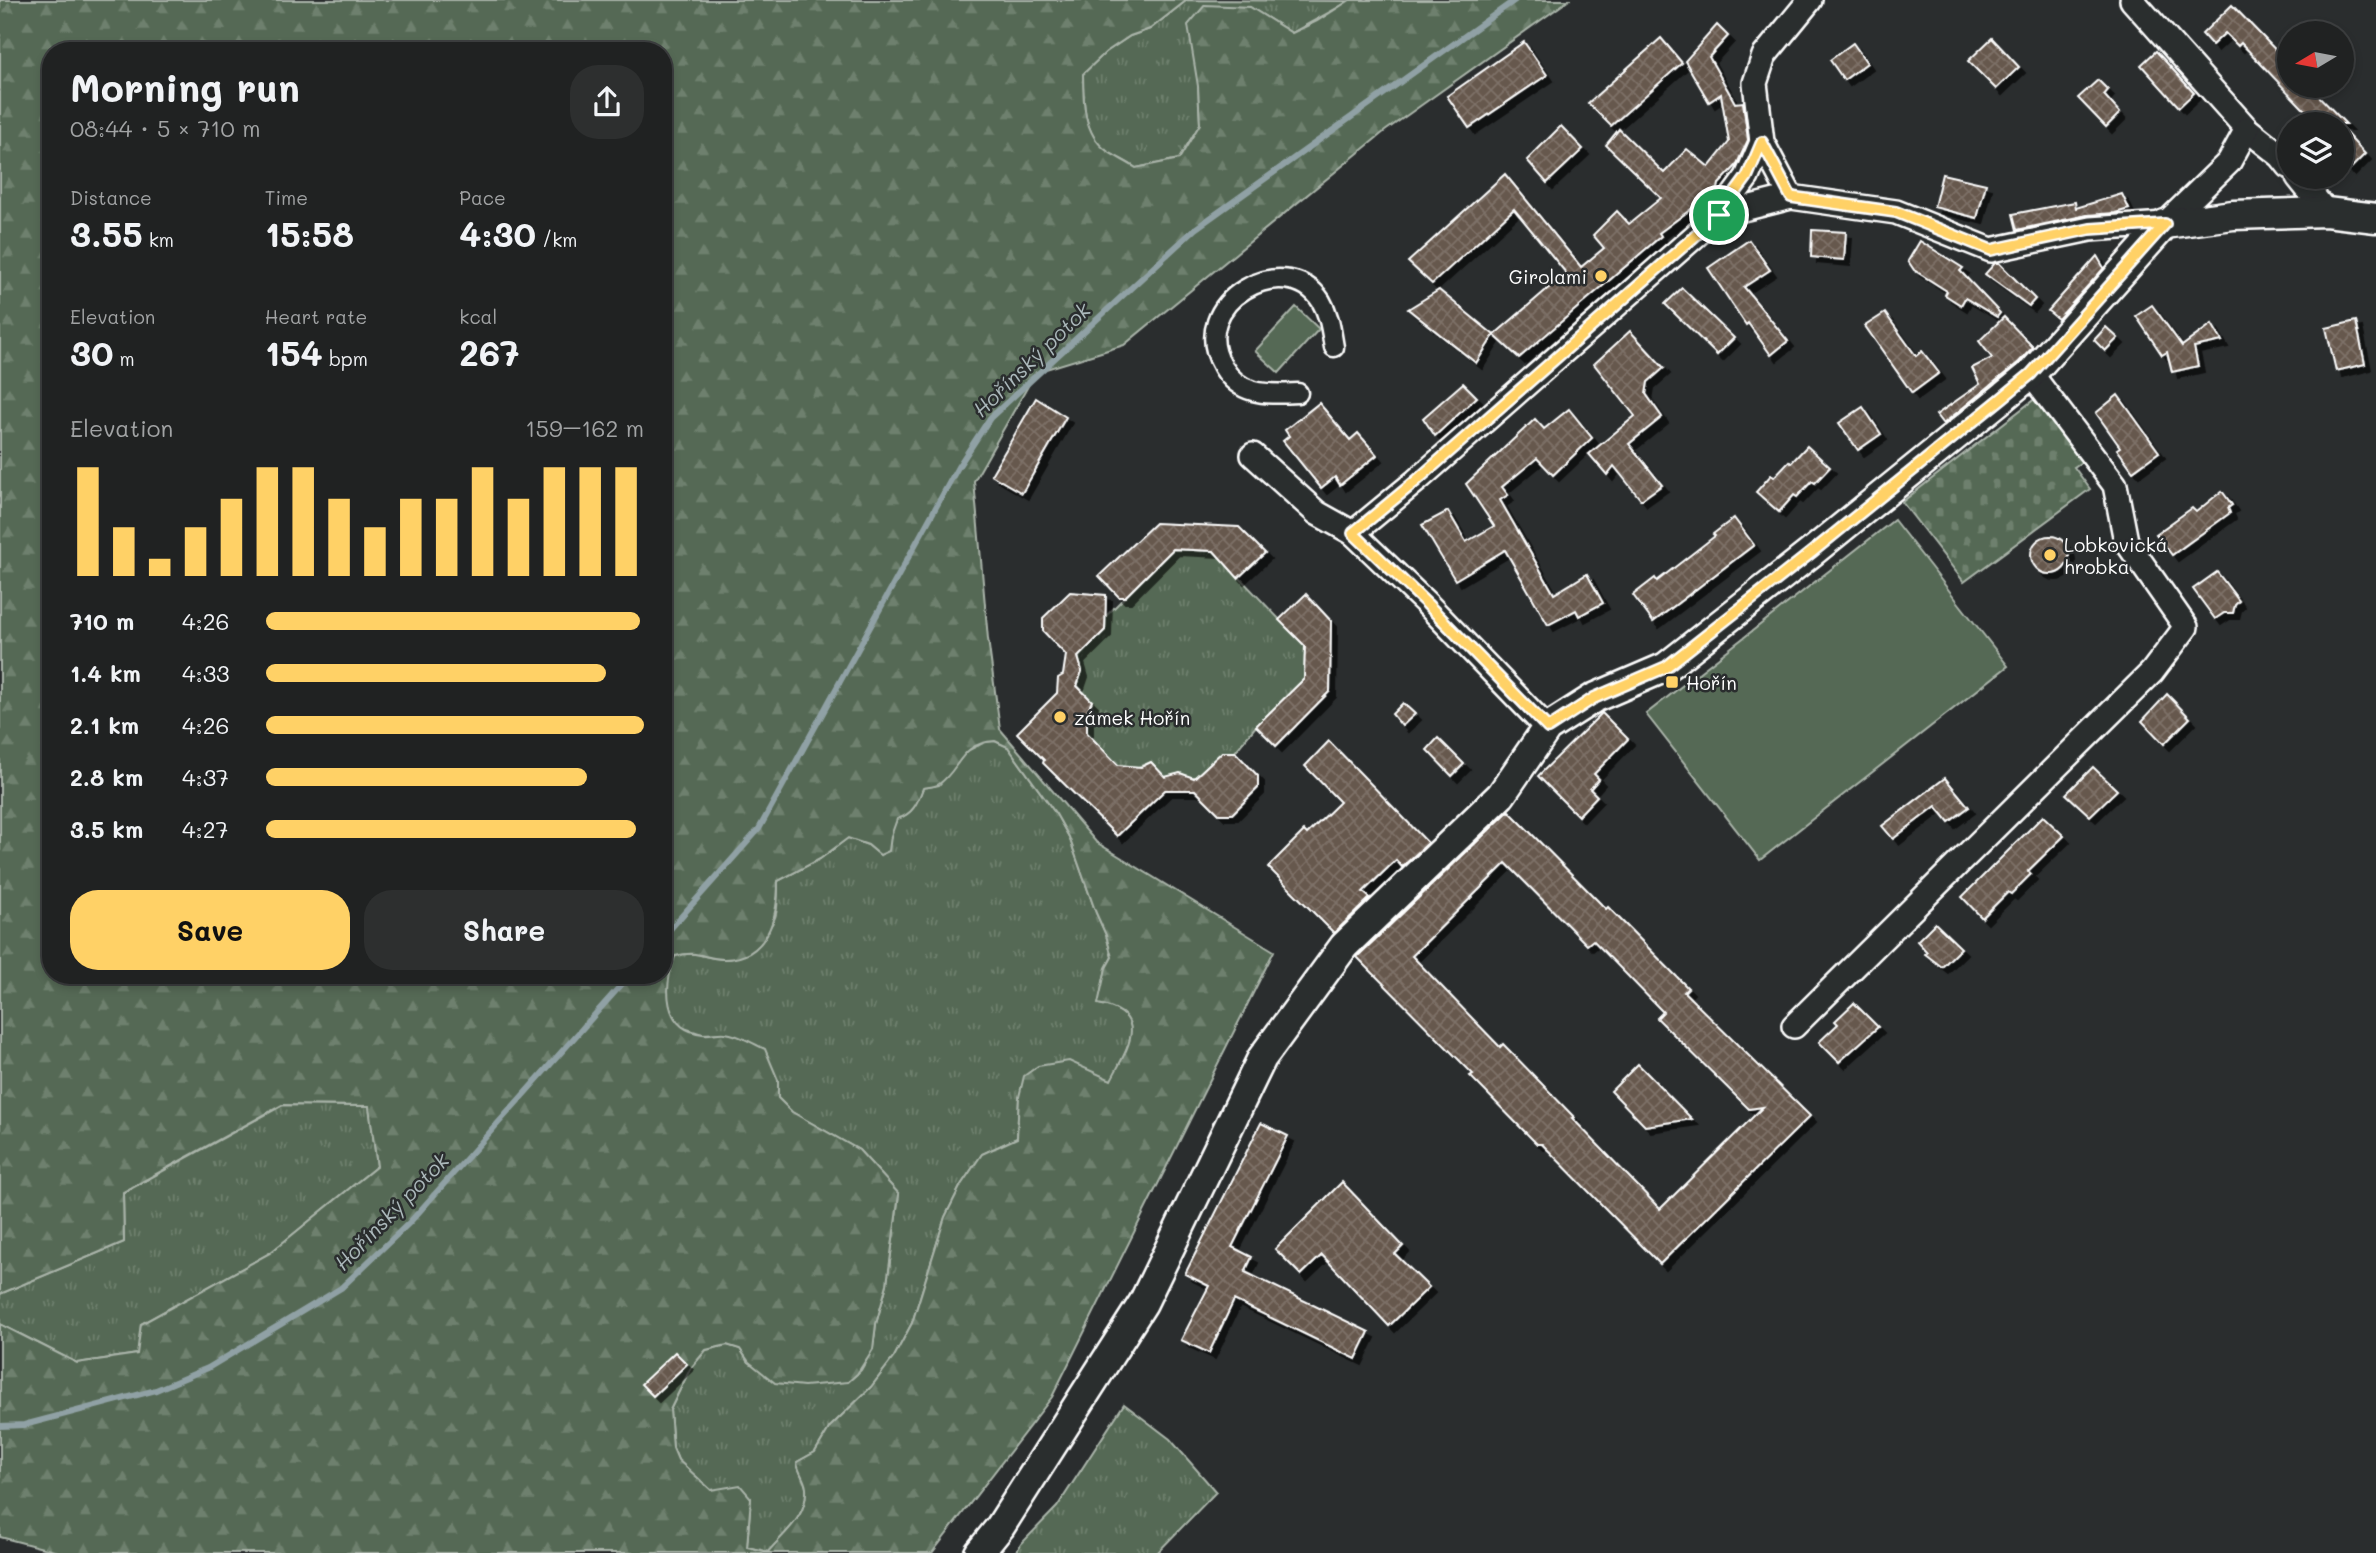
<!DOCTYPE html>
<html lang="en">
<head>
<meta charset="utf-8">
<style>
	:root { --surface:#202222; --page:#2d2f2f; --text:#f1f3f6; --muted:#a2a4a5; --line:#3d3f40; --accent:#ffd166 }
	body { margin:0; font-family:Mali,sans-serif; background:var(--page); color:var(--text); height:100vh; display:flex; flex-direction:column; font-size:26px; white-space:nowrap }
	* { box-sizing:border-box; margin:0 }
	p { font-size:23px; color:var(--muted) }
	.icon { flex:none; width:38px; height:38px; fill:none; stroke:currentColor; stroke-width:2; stroke-linecap:round; stroke-linejoin:round }
	.map { position:relative; flex:1; overflow:hidden }
	.sheet { position:absolute; left:42px; top:42px; width:630px; height:942px; display:flex; flex-direction:column; background:var(--surface); border-radius:28px; box-shadow:0 4px 10px #0003,0 0 0 2px var(--line) }
	.sheet>* { flex:none }
	.needle { width:46px; rotate:260deg }
	.fabs { position:absolute; left:2277px; top:21px; display:grid; gap:14px }
	.fabs a { display:grid; place-items:center; width:77px; height:77px; border-radius:50%; background:var(--surface); box-shadow:0 4px 10px #0003,0 0 0 2px var(--line); font-size:35px }
	.pin { position:absolute; display:grid; place-items:center; width:60px; height:60px; color:#fff; margin:-30px; border:4px solid #fff; border-radius:50%; box-shadow:0 2px 7px #0007 }
	.round { display:grid; place-items:center; flex:none; width:74px; height:74px; border-radius:28px; background:var(--page) }
	.overview { display:flex; align-items:center; justify-content:space-between; height:119px; padding:0 28px }
	h1 { font-size:38px; font-weight:800; line-height:52px }
	.stats { display:grid; grid-template-columns:repeat(3,1fr); gap:10px; height:119px; padding:7px 28px }
	.stats div { display:grid; align-content:center }
	.stats b { font-size:35px; font-weight:800 }
	.stats small { font-size:19px; font-weight:400 }
	.stats p { font-size:19px }
	.chart { height:196px; padding:14px 28px }
	.chart p { display:flex; justify-content:space-between }
	.chart svg { width:100%; height:126px; margin-top:7px; stroke:var(--accent); stroke-width:6 }
	.action { display:flex; gap:14px; margin-top:auto; padding:14px 28px }
	.action a { flex:1; height:80px; border-radius:28px; background:var(--accent); color:#111; font-size:28px; font-weight:800; line-height:80px; text-align:center }
	.action a+a { background:var(--page); color:var(--text) }
	ul { padding:0 28px; list-style:none; font-size:23px }
	li { display:grid; grid-template-columns:112px 84px 1fr; align-items:center; height:52px }
	li i { height:18px; border-radius:9px; background:var(--accent) }
	.map>svg:first-child { display:block }
	.grass { fill:url(#grass-tufts); stroke:#aab4aa; stroke-width:2 }
	.forest { fill:url(#forest-firs); stroke:#aab4aa; stroke-width:2; fill-rule:evenodd }
	.cemetery { fill:url(#cemetery-stones); stroke:#aab4aa; stroke-width:2 }
	.pitch { fill:#556954; stroke:#aab4aa; stroke-width:2 }
	.lines { fill:none; stroke-linecap:round; stroke-linejoin:round }
	.stream { stroke:#90a1a5; stroke-width:6 }
	.building { fill:url(#building-cross-hatch); stroke:#fff; stroke-width:2; fill-rule:evenodd; filter:url(#shadow) }
	.pedestrian-casing { stroke:#fff; stroke-width:23 }
	.minor-casing { stroke:#fff; stroke-width:28 }
	.tertiary-casing { stroke:#fff; stroke-width:33 }
	.pedestrian { stroke:#2a2d2e; stroke-width:18 }
	.minor { stroke:#2a2d2e; stroke-width:23 }
	.tertiary { stroke:#2a2d2e; stroke-width:28 }
	.route-casing { stroke:#fff; stroke-width:14 }
	.route { stroke:#ffd166; stroke-width:9 }
	.poi-dot { fill:#ffd166; stroke:#2a2d2e; stroke-width:2.5 }
	.labels { text-anchor:middle; dominant-baseline:central; stroke-width:5; stroke-linejoin:round; paint-order:stroke }
	.poi-label { font-size:19px; fill:#fff; stroke:#2a2d2e; text-anchor:start }
	.water-label { font-size:21px; font-style:italic; fill:#acb9bc; stroke:#2a2d2e }
</style>
</head>
<body>
<div class="map">
<svg width="2376" height="1553" viewBox="0 0 2376 1553">
	<defs>
		<pattern id="grass-tufts" width="24" height="20" patternUnits="userSpaceOnUse" patternTransform="scale(1.75)"><rect width="24" height="20" fill="#556954"/><path d="M3 7l-1-3M5 7V3M7 7l1-3M15 17l-1-3M17 17v-4M19 17l1-3" fill="none" stroke="#6e806e"/></pattern>
		<pattern id="forest-firs" width="22" height="20" patternUnits="userSpaceOnUse" patternTransform="scale(1.75)"><rect width="22" height="20" fill="#556954"/><path d="M5 1l3.5 6h-7zM16 11l3.5 6h-7z" fill="#6e806e"/></pattern>
		<pattern id="cemetery-stones" width="16" height="16" patternUnits="userSpaceOnUse" patternTransform="scale(1.75)"><rect width="16" height="16" fill="#556954"/><path d="M2 7V4a2 2 0 0 1 4 0v3zM10 15v-3a2 2 0 0 1 4 0v3z" fill="#6e806e"/></pattern>
		<pattern id="building-cross-hatch" width="8" height="8" patternUnits="userSpaceOnUse" patternTransform="scale(1.75)"><rect width="8" height="8" fill="#66584d"/><path d="M0 0l8 8M0 8l8-8" fill="none" stroke="#7d7168"/></pattern>
		<filter id="shadow"><feDropShadow dx="6" dy="6" stdDeviation="0" flood-color="#0009"/></filter>
	</defs>
	<rect width="100%" height="100%" fill="#2a2d2e"/>
	<filter id="ink" filterUnits="userSpaceOnUse"><feTurbulence type="fractalNoise" baseFrequency=".0143" numOctaves="2"/><feDisplacementMap in="SourceGraphic" scale="14" xChannelSelector="R" yChannelSelector="G"/><feConvolveMatrix kernelMatrix="1 2 1 2 8 2 1 2 1" color-interpolation-filters="sRGB"/></filter>
	<g filter="url(#ink)">
		<g class="grass">
			<path d="M1187,0L1350,1L1292,33L1250,7L1198,86L1200,124L1179,159L1136,168C1127,162 1116,157 1107,151C1083,134 1083,100 1083,74L1106,52L1130,36L1150,29Z"/>
			<path d="M1173,549L1214,551L1305,646L1304,679L1256,726L1235,752H1222L1196,777H1188L1180,773L1173,777H1165L1151,762L1123,773L1081,729L1087,723V711L1092,701L1078,686L1079,655L1105,630V617Z"/>
			<path d="M995,741L1008,747L1056,814L1069,837L1096,913L1106,935L1112,957L1106,968L1099,1004C1152,1014 1127,1049 1112,1080L1019,1097L1017,1138L982,1154L961,1185L945,1217L912,1323L894,1357L871,1387L830,1427L815,1452L797,1462C798,1472 805,1479 806,1488C808,1516 785,1532 768,1552L747,1547L751,1498L711,1490L678,1460L673,1448L670,1410L690,1369L706,1350L727,1345L740,1349L749,1362L848,1382L861,1370L873,1349L876,1324L887,1284L899,1194L859,1150L792,1112L778,1098V1080L725,1033L702,1034L681,1027L668,1006V975L675,956C700,950 701,958 722,959C737,959 745,953 755,944C779,922 778,912 778,881L820,859L848,838L868,845L880,855L897,819C913,814 917,803 923,788L939,785L967,751L985,742Z"/>
			<path d="M283,1105L369,1106L377,1166L270,1253L141,1324L138,1354L77,1363L0,1324V1294L124,1242L123,1193Z"/>
			<path d="M1124,1404L1170,1439L1216,1492L1157,1553H1016L1021,1544L1057,1507Z"/>
		</g>
		<path class="forest" d="M0,0H1187L1150,29L1130,36L1106,52L1083,74C1083,100 1083,134 1107,151C1116,157 1127,162 1136,168L1179,159L1200,124L1198,86L1188,25L1205,5L1250,7L1292,33L1317,21L1350,0H1569L1385,131L1124,345L1036,372L974,481L988,639L1000,729L1096,842L1274,951L1052,1397L932,1553H62L0,1537V1324L77,1363L137,1354L141,1324L270,1253L377,1166L369,1106L282,1105L123,1192L124,1242L0,1294ZM51,51H663V975H51ZM995,741L1008,747L1056,814L1069,837L1096,913L1106,935L1112,957L1106,968L1098,1004C1152,1014 1127,1049 1111,1080L1069,1061L1038,1066L1024,1076L1019,1097L1017,1138L982,1154L961,1185L945,1217L912,1323L894,1357L871,1387L830,1427L815,1452L797,1462C798,1472 805,1479 806,1488C808,1516 785,1532 768,1552L747,1547L751,1498L740,1485L711,1490L678,1460L673,1448L670,1410L690,1369L706,1350L727,1345L740,1349L749,1362L775,1383L804,1386L848,1382L857,1374L873,1349L876,1324L887,1284L899,1194L859,1150L792,1112L778,1098V1080L765,1049C753,1044 739,1034 725,1033C718,1032 710,1035 703,1034C662,1030 664,986 675,956C700,950 701,958 723,959C768,960 778,916 778,881L820,859L848,838L868,845L880,855L889,851L891,836L897,819C913,814 917,804 923,788C928,787 935,787 939,784C961,769 959,743 995,741Z"/>
		<path class="cemetery" d="M2036,398L2083,461L2074,467L2090,489L1964,582L1902,502Z"/>
		<g class="pitch">
			<path d="M1296,307L1319,329L1279,373L1255,351Z"/>
			<path d="M1894,520L2008,666L1760,860L1646,714Z"/>
		</g>
		<g class="lines">
			<g class="stream">
				<path d="M663,937L759,829L958,467L990,418L1195,229L1515,0"/>
				<path d="M0,1426L24,1425L156,1390L208,1368L341,1288L410,1222L630,975"/>
			</g>
		</g>
		<g class="building">
			<path d="M2232,5L2289,64V86H2309L2346,124H2318L2241,43L2238,46L2225,33L2212,45L2202,34Z"/>
			<path d="M1717,25L1728,36L1709,57L1735,103L1743,102L1748,140L1736,166L1719,184L1718,189L1659,233L1661,236L1519,358L1494,335L1566,273L1514,209L1432,284L1408,262L1505,174L1581,267L1604,248L1593,235L1617,211L1629,224L1661,198L1606,145L1619,129L1664,173L1687,149L1709,167L1729,142L1721,94L1709,102L1685,61Z"/>
			<path d="M1661,38L1682,63L1611,126L1588,103Z"/>
			<path d="M1992,38L2019,67L1996,89L1968,61Z"/>
			<path d="M1524,42L1547,75L1469,128L1447,96Z"/>
			<path d="M1853,43L1867,63L1844,80L1830,60Z"/>
			<path d="M2156,51L2194,93L2179,107L2141,65Z"/>
			<path d="M2098,80L2108,90L2104,95L2120,113L2106,127L2078,98Z"/>
			<path d="M1561,126L1583,149L1547,183L1527,160Z"/>
			<path d="M2342,129L2365,154L2349,170L2342,162Z"/>
			<path d="M1942,174L1986,184L1977,218L1934,207Z"/>
			<path d="M2122,194L2129,209L2115,213L2087,215L2017,230L2013,214L2075,202L2076,208Z"/>
			<path d="M1812,230L1846,232L1844,260L1811,257Z"/>
			<path d="M1749,240L1770,270L1744,287L1788,341L1771,355L1748,323L1746,325L1708,268Z"/>
			<path d="M1920,241L1963,268L1960,271L2000,313L1997,317L1965,298L1961,305L1945,295L1947,291L1914,270L1908,261Z"/>
			<path d="M2097,256L2104,268L2058,319L2048,311Z"/>
			<path d="M1995,263H1999L2035,299L2029,306L1985,274Z"/>
			<path d="M1682,288L1734,338L1717,355L1665,304Z"/>
			<path d="M1439,290L1494,335L1476,363L1408,309Z"/>
			<path d="M2152,305L2182,346L2212,324L2222,341L2194,347L2198,366L2172,372L2167,352L2162,355L2136,316Z"/>
			<path d="M1885,313L1916,356L1922,351L1939,373L1912,393L1865,326Z"/>
			<path d="M2004,317L2033,347L2019,362L1943,424L1936,415L1980,384L1972,368L1992,358L1979,341Z"/>
			<path d="M2356,321L2365,364L2336,371L2326,328Z"/>
			<path d="M2106,327L2118,338L2105,351L2094,340Z"/>
			<path d="M1630,331L1664,368L1648,382L1646,394L1662,417L1629,444L1662,485L1641,500L1614,466L1607,475L1589,454L1635,416L1594,364Z"/>
			<path d="M1463,383L1477,397L1435,436L1423,418Z"/>
			<path d="M2118,395L2159,452L2133,471L2117,449L2120,447L2096,413Z"/>
			<path d="M1036,398L1066,417L1022,493L991,475Z"/>
			<path d="M1319,403L1350,440L1358,433L1377,455L1340,485L1335,477L1321,488L1283,441L1289,436L1285,430Z"/>
			<path d="M1863,407L1881,434L1858,450L1839,423Z"/>
			<path d="M1569,409L1592,438L1553,475L1537,458L1502,487L1508,495L1500,500L1554,594L1587,574L1603,603L1579,616L1576,610L1548,625L1505,550L1455,580L1422,525L1448,511L1466,542L1494,526L1466,484L1535,419L1544,429Z"/>
			<path d="M1807,446L1830,467L1815,483L1812,481L1797,497L1794,495L1779,512L1756,492L1771,475L1774,477L1789,461L1791,463Z"/>
			<path d="M2222,491L2232,505L2228,508L2230,513L2172,555L2156,534L2192,508L2196,512Z"/>
			<path d="M1734,518L1754,545L1653,622L1633,595L1655,578L1657,581L1715,536L1713,534Z"/>
			<path d="M1155,523L1239,527L1265,553L1238,578L1214,551L1173,549L1125,597H1119L1099,576Z"/>
			<circle cx="2050" cy="555" r="19"/>
			<path d="M2217,572L2239,601L2235,605L2233,613H2224L2215,619L2193,589Z"/>
			<path d="M1070,592L1106,595L1105,630L1078,657L1082,671L1077,686L1092,701L1087,711V733L1118,765L1141,767L1151,762L1165,777L1180,773L1194,778L1222,752H1235L1258,776V788L1232,814H1219L1195,790H1165L1117,836L1043,763L1044,760L1017,733L1057,693L1058,678L1063,675L1066,655L1043,631V618Z"/>
			<path d="M1306,594L1331,621L1330,691L1276,746L1256,726L1304,679L1305,646L1279,620Z"/>
			<path d="M2167,694L2190,718L2164,744L2142,721Z"/>
			<path d="M1403,703L1415,714L1402,726L1392,714Z"/>
			<path d="M1602,713L1628,739L1594,774L1599,779L1590,789L1597,796L1578,816L1538,776Z"/>
			<path d="M1438,738L1464,764L1452,776L1427,750Z"/>
			<path d="M1329,741L1428,843L1402,867L1396,860L1363,892L1370,898L1334,933L1268,867L1304,831L1307,834L1340,802L1305,766Z"/>
			<path d="M2093,767L2117,790L2090,816L2066,794Z"/>
			<path d="M1945,778L1969,807L1949,822L1936,806L1893,839L1882,826Z"/>
			<path d="M1509,811L1606,909L1608,907L1688,988L1684,992L1810,1116L1660,1264L1542,1144H1537L1470,1076L1473,1074L1357,957ZM1506,863L1587,945L1593,940L1663,1012L1657,1018L1749,1109L1763,1107L1660,1209L1572,1118L1574,1117L1503,1044L1500,1047L1412,956Z"/>
			<path d="M2043,816L2064,836L2028,871L2031,874L2011,894L2008,892L1982,918L1962,897Z"/>
			<path d="M1935,923L1961,948L1942,967L1925,954L1927,952L1917,941Z"/>
			<path d="M1854,1003L1878,1027L1839,1062L1819,1042L1838,1024L1835,1021Z"/>
			<path d="M1638,1064L1692,1119L1645,1126L1611,1091Z"/>
			<path d="M1261,1123L1288,1136L1232,1247L1252,1257L1245,1272L1369,1332L1356,1359L1234,1300L1209,1353L1181,1340L1209,1286L1185,1274Z"/>
			<path d="M1342,1182L1403,1246L1395,1254L1429,1287L1389,1326L1322,1255L1301,1275L1275,1249Z"/>
			<path d="M675,1352L687,1364L653,1396L641,1384Z"/>
		</g>
		<g class="lines">
			<defs>
				<path id="pedestrian" d="M1298,393C1267,394 1241,397 1223,367C1184,302 1287,247 1321,301C1330,316 1331,331 1334,347"/>
				<g id="minor">
					<path d="M2132,0L2247,129L2281,156L2289,166"/>
					<path d="M2298,177L2326,212"/>
					<path d="M1791,197L1762,142L1755,83L1764,56L1810,0"/>
					<path d="M1719,215L1791,197L1896,212L1991,250L2090,229L2165,224L2229,162L2247,129"/>
					<path d="M1253,455L1317,513L1353,533L1427,604L1547,728"/>
					<path d="M1353,533L1416,481L1719,215L1747,177L1762,142"/>
					<path d="M1794,1026L2152,672L2186,627L2126,541L2115,485L2031,374"/>
				</g>
				<path id="tertiary" d="M979,1553L1000,1527L1143,1303L1262,1058L1344,946L1501,795L1547,728L1594,698L1666,667L1812,552L2002,398L2031,374L2165,224L2233,215L2326,212L2376,218"/>
			</defs>
			<use href="#pedestrian" class="pedestrian-casing"/>
			<use href="#minor" class="minor-casing"/>
			<use href="#tertiary" class="tertiary-casing"/>
			<use href="#pedestrian" class="pedestrian"/>
			<use href="#minor" class="minor"/>
			<use href="#tertiary" class="tertiary"/>
		</g>
	</g>
	<g class="lines" filter="url(#ink)">
		<defs>
			<path id="route" d="M1762,142L1791,197L1896,212L1991,250L2090,229L2165,224L2031,374L2002,398L1812,552L1666,667L1594,698L1548,728L1427,604L1353,533L1416,481L1719,215L1747,177Z"/>
		</defs>
		<use href="#route" class="route-casing"/>
		<use href="#route" class="route"/>
	</g>
	<g class="poi-dot">
		<circle cx="1601" cy="276" r="7"/>
		<circle cx="2050" cy="555" r="7"/>
		<rect x="1665" y="675" width="14" height="14" rx="3.5"/>
		<circle cx="1060" cy="717" r="7"/>
	</g>
	<g class="labels">
		<g class="poi-label">
			<text x="1587" y="276" text-anchor="end">Girolami</text>
			<text x="2064" y="544">Lobkovická<tspan x="2064" dy="22">hrobka</tspan></text>
			<text x="1686" y="682">Hořín</text>
			<text x="1074" y="717">zámek Hořín</text>
		</g>
		<g class="water-label">
			<text transform="translate(1031 359) rotate(-44)">Hořínský potok</text>
			<text transform="translate(391 1211) rotate(-46)">Hořínský potok</text>
		</g>
	</g>
</svg>
<div class="fabs">
<a><svg class="needle" viewBox="-14 -14 28 28"><path d="M0-13l5 13h-10z" fill="#e53935"/><path d="M0 13l5-13h-10z" fill="#a2a4a5"/></svg></a>
<a><svg class="icon" aria-label="layers" viewBox="0 0 24 24"><path d="M12 4l9 5-9 5-9-5zM3 14l9 5 9-5"/></svg></a>
</div>
<div class="pin" style="left:1719px;top:215px;background:#1e9e55"><svg class="icon" aria-label="arrive" viewBox="0 0 24 24"><path d="M6 21V4h12l-3 4 3 4H6"/></svg></div>
<section class="sheet">
<div class="overview"><div><h1>Morning run</h1><p>08:44 · 5 × 710 m</p></div><a class="round"><svg class="icon" aria-label="share" viewBox="0 0 24 24"><path d="M12 15V3M7 8l5-5 5 5M5 13v7h14v-7"/></svg></a></div>
<div class="stats">
<div><p>Distance</p><b>3.55<small> km</small></b></div>
<div><p>Time</p><b>15:58</b></div>
<div><p>Pace</p><b>4:30<small> /km</small></b></div>
</div>
<div class="stats">
<div><p>Elevation</p><b>30<small> m</small></b></div>
<div><p>Heart rate</p><b>154<small> bpm</small></b></div>
<div><p>kcal</p><b>267</b></div>
</div>
<div class="chart"><p><span>Elevation</span>159–162 m</p>
<svg viewBox="0 0 160 44" preserveAspectRatio="none"><path d="M5 44V6M15 44V27M25 44V38M35 44V27M45 44V17M55 44V6M65 44V6M75 44V17M85 44V27M95 44V17M105 44V17M115 44V6M125 44V17M135 44V6M145 44V6M155 44V6"/></svg>
</div>
<ul>
<li><b>710 m</b>4:26<i style="width:99%"></i></li>
<li><b>1.4 km</b>4:33<i style="width:90%"></i></li>
<li><b>2.1 km</b>4:26<i style="width:100%"></i></li>
<li><b>2.8 km</b>4:37<i style="width:85%"></i></li>
<li><b>3.5 km</b>4:27<i style="width:98%"></i></li>
</ul>
<div class="action"><a>Save</a><a>Share</a></div>
</section>
</div>
</body>
</html>
